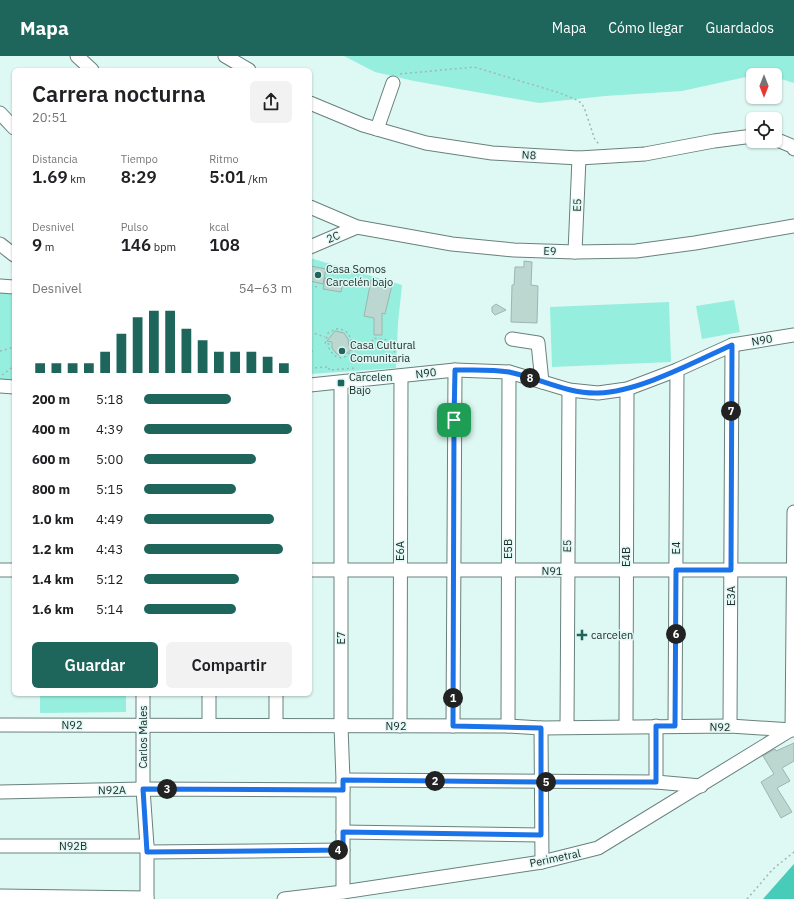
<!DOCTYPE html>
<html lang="es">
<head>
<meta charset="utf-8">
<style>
	:root { --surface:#fff; --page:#f2f2f2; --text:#202124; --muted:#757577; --accent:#1e665c }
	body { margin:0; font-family:"IBM Plex Sans",sans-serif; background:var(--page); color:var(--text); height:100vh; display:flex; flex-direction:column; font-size:15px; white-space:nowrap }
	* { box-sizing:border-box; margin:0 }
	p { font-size:13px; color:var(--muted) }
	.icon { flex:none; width:22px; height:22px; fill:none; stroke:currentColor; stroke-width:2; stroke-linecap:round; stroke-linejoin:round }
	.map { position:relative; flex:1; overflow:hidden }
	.drawer { position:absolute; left:12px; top:12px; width:300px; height:628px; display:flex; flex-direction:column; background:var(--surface); border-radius:6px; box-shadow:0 1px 3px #0004 }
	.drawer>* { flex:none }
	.needle { width:26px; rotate:180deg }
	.buttons { position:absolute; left:746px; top:12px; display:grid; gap:8px }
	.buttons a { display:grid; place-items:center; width:36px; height:36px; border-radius:6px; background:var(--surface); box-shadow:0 1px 3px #0004; font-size:20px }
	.pin { position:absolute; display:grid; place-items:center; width:34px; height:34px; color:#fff; margin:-17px; border-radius:8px; box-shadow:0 2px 6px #0006 }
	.km { position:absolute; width:20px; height:20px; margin:-10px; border-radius:50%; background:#222; color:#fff; font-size:11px; line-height:20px; text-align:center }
	.round { display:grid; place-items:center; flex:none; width:42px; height:42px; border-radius:6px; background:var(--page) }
	.summary { display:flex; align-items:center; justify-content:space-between; height:68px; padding:0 20px }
	h1 { font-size:22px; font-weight:600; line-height:30px }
	.metrics { display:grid; grid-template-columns:repeat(3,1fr); gap:6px; height:68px; padding:4px 20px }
	.metrics div { display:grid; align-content:center }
	.metrics b { font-size:17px; font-weight:600 }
	.metrics small { font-size:11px; font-weight:400 }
	.metrics p { font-size:11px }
	.chart { height:112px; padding:8px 20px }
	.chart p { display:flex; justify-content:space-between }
	.chart svg { width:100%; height:72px; margin-top:4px; stroke:var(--accent); stroke-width:6 }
	.button { display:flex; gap:8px; margin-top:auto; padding:8px 20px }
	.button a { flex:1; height:46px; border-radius:6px; background:var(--accent); color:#fff; font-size:16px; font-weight:600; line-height:46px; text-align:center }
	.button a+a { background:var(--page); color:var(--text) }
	ul { padding:0 20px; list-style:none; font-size:13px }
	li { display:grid; grid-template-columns:64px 48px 1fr; align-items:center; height:30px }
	li i { height:10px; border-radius:5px; background:var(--accent) }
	header { display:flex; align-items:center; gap:24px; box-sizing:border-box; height:56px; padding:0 20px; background:var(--accent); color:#fff }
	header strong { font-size:19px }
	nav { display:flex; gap:22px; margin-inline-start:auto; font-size:14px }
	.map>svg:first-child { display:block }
	.green { fill:#96eede }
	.forest { fill:#47ccb9 }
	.building { fill:#bcd6d0; stroke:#9cb5b0 }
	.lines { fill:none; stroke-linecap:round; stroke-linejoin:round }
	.minor-casing { stroke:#69817c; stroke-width:15 }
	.path { stroke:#a2b7b3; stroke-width:1.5; stroke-dasharray:2 3; stroke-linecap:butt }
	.minor { stroke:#fff; stroke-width:13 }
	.route-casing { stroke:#fff; stroke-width:8 }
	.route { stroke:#1a73e8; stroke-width:5 }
	.poi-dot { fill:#1e665c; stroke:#def8f3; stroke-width:1.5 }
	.labels { text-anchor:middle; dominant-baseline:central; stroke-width:3; stroke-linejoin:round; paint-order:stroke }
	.street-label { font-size:11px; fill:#202a29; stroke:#def8f3 }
	.poi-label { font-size:11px; fill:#202a29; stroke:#def8f3; text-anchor:start }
</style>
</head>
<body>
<header>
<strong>Mapa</strong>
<nav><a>Mapa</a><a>Cómo llegar</a><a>Guardados</a></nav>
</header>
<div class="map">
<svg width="794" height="843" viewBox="0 0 794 843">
	<rect width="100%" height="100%" fill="#def8f3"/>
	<g class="green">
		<path d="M344,0H794V27L775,21V19L764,17L682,35L605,40L539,47L414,25L375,16Z"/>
		<path d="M310,202L402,229L398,267L396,312L310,318Z"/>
		<path d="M0,236L14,237V324L0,323Z"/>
		<path d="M734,244L740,276L702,283L696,250Z"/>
		<path d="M669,246L671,306L552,311L550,251Z"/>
		<path d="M40,638H126V656L40,657Z"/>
	</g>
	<path class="forest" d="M794,808V843H763L793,809Z"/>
	<g class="building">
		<path d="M524,205L532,206L531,229L538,230L537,267L511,266L512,229H514L515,211H524Z"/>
		<path d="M311,210L326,213L323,228L310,225Z"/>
		<path d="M325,222L343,226L341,236L323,233Z"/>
		<path d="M371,224L392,229L385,258L382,257V279H374V262L364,260Z"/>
		<path d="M496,248L506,254L495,259L492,256V251Z"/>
		<path d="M335,275L344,277L348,283L349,290L355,291L347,297L339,299L336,297L332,292V286L327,285Z"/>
		<path d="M794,687V705L782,712L790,725L777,732L792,756L781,762L761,726L774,718L763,700L775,693L776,695Z"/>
	</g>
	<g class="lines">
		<defs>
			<g id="minor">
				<path d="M77,0L92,14"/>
				<path d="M225,0L249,14"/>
				<path d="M310,47L363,69L426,87L492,97L579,102L645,98L714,85L753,80"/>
				<path d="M0,57L14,72"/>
				<path d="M377,73L393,27"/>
				<path d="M775,83L792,90L794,93"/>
				<path d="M310,151L357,171L452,188L514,194L575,196L636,195L695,187L794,170"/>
				<path d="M0,188L14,199"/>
				<path d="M310,191L357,171"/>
				<path d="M575,196L579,102"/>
				<path d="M0,230L14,231"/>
				<path d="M512,283L538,287L542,326"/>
				<path d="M341,327V670L343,724V836"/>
				<path d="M310,329L455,314L509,316L569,334L598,337L627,333L677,314L732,289L794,279"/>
				<path d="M0,330L14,331"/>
				<path d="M0,514H14"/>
				<path d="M310,514H793"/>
				<path d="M143,638V733L147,790V843"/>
				<path d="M0,669L508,670L541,672L730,670L792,674L794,456"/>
				<path d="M209,669V638"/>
				<path d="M276,669V638"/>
				<path d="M400,670L401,320"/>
				<path d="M453,670L455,314"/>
				<path d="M508,670L509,316"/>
				<path d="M626,670L627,333"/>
				<path d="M675,670L677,314"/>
				<path d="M730,670L732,289"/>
				<path d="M567,671L569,334"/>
				<path d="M541,672L542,806"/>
				<path d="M343,724L656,726L701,730"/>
				<path d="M656,726V670"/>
				<path d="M0,736L143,733L343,734"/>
				<path d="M343,776L541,779"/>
				<path d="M0,790H147"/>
				<path d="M147,796L343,794"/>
				<path d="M0,840L147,842"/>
				<path d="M284,843L343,836L542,806L598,792L792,673"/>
			</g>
		</defs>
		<use href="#minor" class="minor-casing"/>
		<g class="path">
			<path d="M400,18L474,11L560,37L579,45L584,51L595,84L600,89"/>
			<path d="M310,230L318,231"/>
			<path d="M336,273C346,273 351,278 351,288H356C349,301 338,309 329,292V288H325L328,277Z"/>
			<path d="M310,276L325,281"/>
			<path d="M356,288L371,290L373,282L395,285L394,309"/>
			<path d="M310,290L312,295L310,301"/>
			<path d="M0,295L11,292L14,289"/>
			<path d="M310,312L329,311V314L357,312"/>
			<path d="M2,319L14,310"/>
			<path d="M747,843L773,813L794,796"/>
		</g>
		<use href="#minor" class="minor"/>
	</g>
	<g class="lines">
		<defs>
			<path id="route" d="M454,364L453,670L541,672V726L343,724V734L143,733L147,796L343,794V776L541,779V726H656V670H675L676,514H731L732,289C694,306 639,336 598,337C567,338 539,322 509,316C492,313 472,314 455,314L454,364"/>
		</defs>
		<use href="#route" class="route-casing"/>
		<use href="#route" class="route"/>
	</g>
	<g class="poi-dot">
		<circle cx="318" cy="219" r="4"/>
		<circle cx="342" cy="295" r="4"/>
		<rect x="337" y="323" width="8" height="8" rx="2"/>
		<path d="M580 573h4v4h4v4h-4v4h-4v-4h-4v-4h4z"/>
	</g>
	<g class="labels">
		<g class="street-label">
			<text transform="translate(529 99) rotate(3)">N8</text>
			<text transform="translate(577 149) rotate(-88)">E5</text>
			<text transform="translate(333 181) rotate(-23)">2C</text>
			<text transform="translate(550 195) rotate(2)">E9</text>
			<text transform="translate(762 284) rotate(-10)">N90</text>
			<text transform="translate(426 317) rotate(-7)">N90</text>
			<text transform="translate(567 490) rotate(-89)">E5</text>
			<text transform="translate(676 492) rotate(-90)">E4</text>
			<text transform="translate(508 493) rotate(-90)">E5B</text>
			<text transform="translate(400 495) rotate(-90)">E6A</text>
			<text transform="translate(626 501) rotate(-90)">E4B</text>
			<text transform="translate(552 515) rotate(1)">N91</text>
			<text transform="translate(731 540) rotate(-90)">E3A</text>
			<text transform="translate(341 582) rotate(-90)">E7</text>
			<text x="72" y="669">N92</text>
			<text x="396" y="670">N92</text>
			<text transform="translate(720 671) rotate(1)">N92</text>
			<text transform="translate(143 681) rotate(-90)">Carlos Males</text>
			<text transform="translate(112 734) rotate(-1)">N92A</text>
			<text x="73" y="790">N92B</text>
			<text transform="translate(555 802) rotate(-12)">Perimetral</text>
		</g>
		<g class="poi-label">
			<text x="326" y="213">Casa Somos<tspan x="326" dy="13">Carcelén bajo</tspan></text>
			<text x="350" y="289">Casa Cultural<tspan x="350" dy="13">Comunitaria</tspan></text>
			<text x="349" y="321">Carcelen<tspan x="349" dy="13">Bajo</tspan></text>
			<text x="591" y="579">carcelen</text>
		</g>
	</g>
</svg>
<div class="buttons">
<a><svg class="needle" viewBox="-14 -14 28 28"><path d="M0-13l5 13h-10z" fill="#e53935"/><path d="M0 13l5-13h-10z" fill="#757577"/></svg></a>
<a><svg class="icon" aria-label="locate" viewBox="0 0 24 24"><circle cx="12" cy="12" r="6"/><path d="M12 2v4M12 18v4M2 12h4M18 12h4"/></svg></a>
</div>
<div class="pin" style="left:454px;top:364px;background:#1e9e55"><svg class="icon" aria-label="arrive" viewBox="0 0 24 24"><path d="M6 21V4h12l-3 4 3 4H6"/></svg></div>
<b class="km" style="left:453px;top:642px">1</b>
<b class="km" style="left:435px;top:725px">2</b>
<b class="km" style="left:167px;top:733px">3</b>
<b class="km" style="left:338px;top:794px">4</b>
<b class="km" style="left:546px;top:726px">5</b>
<b class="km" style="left:676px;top:578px">6</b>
<b class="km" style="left:731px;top:355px">7</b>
<b class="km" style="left:530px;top:322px">8</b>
<section class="drawer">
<div class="summary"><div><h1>Carrera nocturna</h1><p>20:51</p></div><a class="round"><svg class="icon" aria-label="share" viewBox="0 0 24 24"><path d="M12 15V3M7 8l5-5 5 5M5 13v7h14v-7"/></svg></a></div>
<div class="metrics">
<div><p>Distancia</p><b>1.69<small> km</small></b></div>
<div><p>Tiempo</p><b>8:29</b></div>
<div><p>Ritmo</p><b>5:01<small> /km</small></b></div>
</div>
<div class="metrics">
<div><p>Desnivel</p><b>9<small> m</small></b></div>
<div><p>Pulso</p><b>146<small> bpm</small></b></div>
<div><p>kcal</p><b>108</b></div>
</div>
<div class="chart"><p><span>Desnivel</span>54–63 m</p>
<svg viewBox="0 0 160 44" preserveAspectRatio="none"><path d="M5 44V38M15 44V38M25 44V38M35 44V38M45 44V31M55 44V20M65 44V10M75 44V6M85 44V6M95 44V17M105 44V24M115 44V31M125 44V31M135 44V31M145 44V34M155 44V38"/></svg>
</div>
<ul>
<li><b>200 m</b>5:18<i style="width:59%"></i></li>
<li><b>400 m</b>4:39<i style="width:100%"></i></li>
<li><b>600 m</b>5:00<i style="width:76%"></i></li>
<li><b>800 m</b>5:15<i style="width:62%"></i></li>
<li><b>1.0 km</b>4:49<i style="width:88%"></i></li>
<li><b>1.2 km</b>4:43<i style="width:94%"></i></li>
<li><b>1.4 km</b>5:12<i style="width:64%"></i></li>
<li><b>1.6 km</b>5:14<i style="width:62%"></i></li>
</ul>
<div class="button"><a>Guardar</a><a>Compartir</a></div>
</section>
</div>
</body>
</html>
